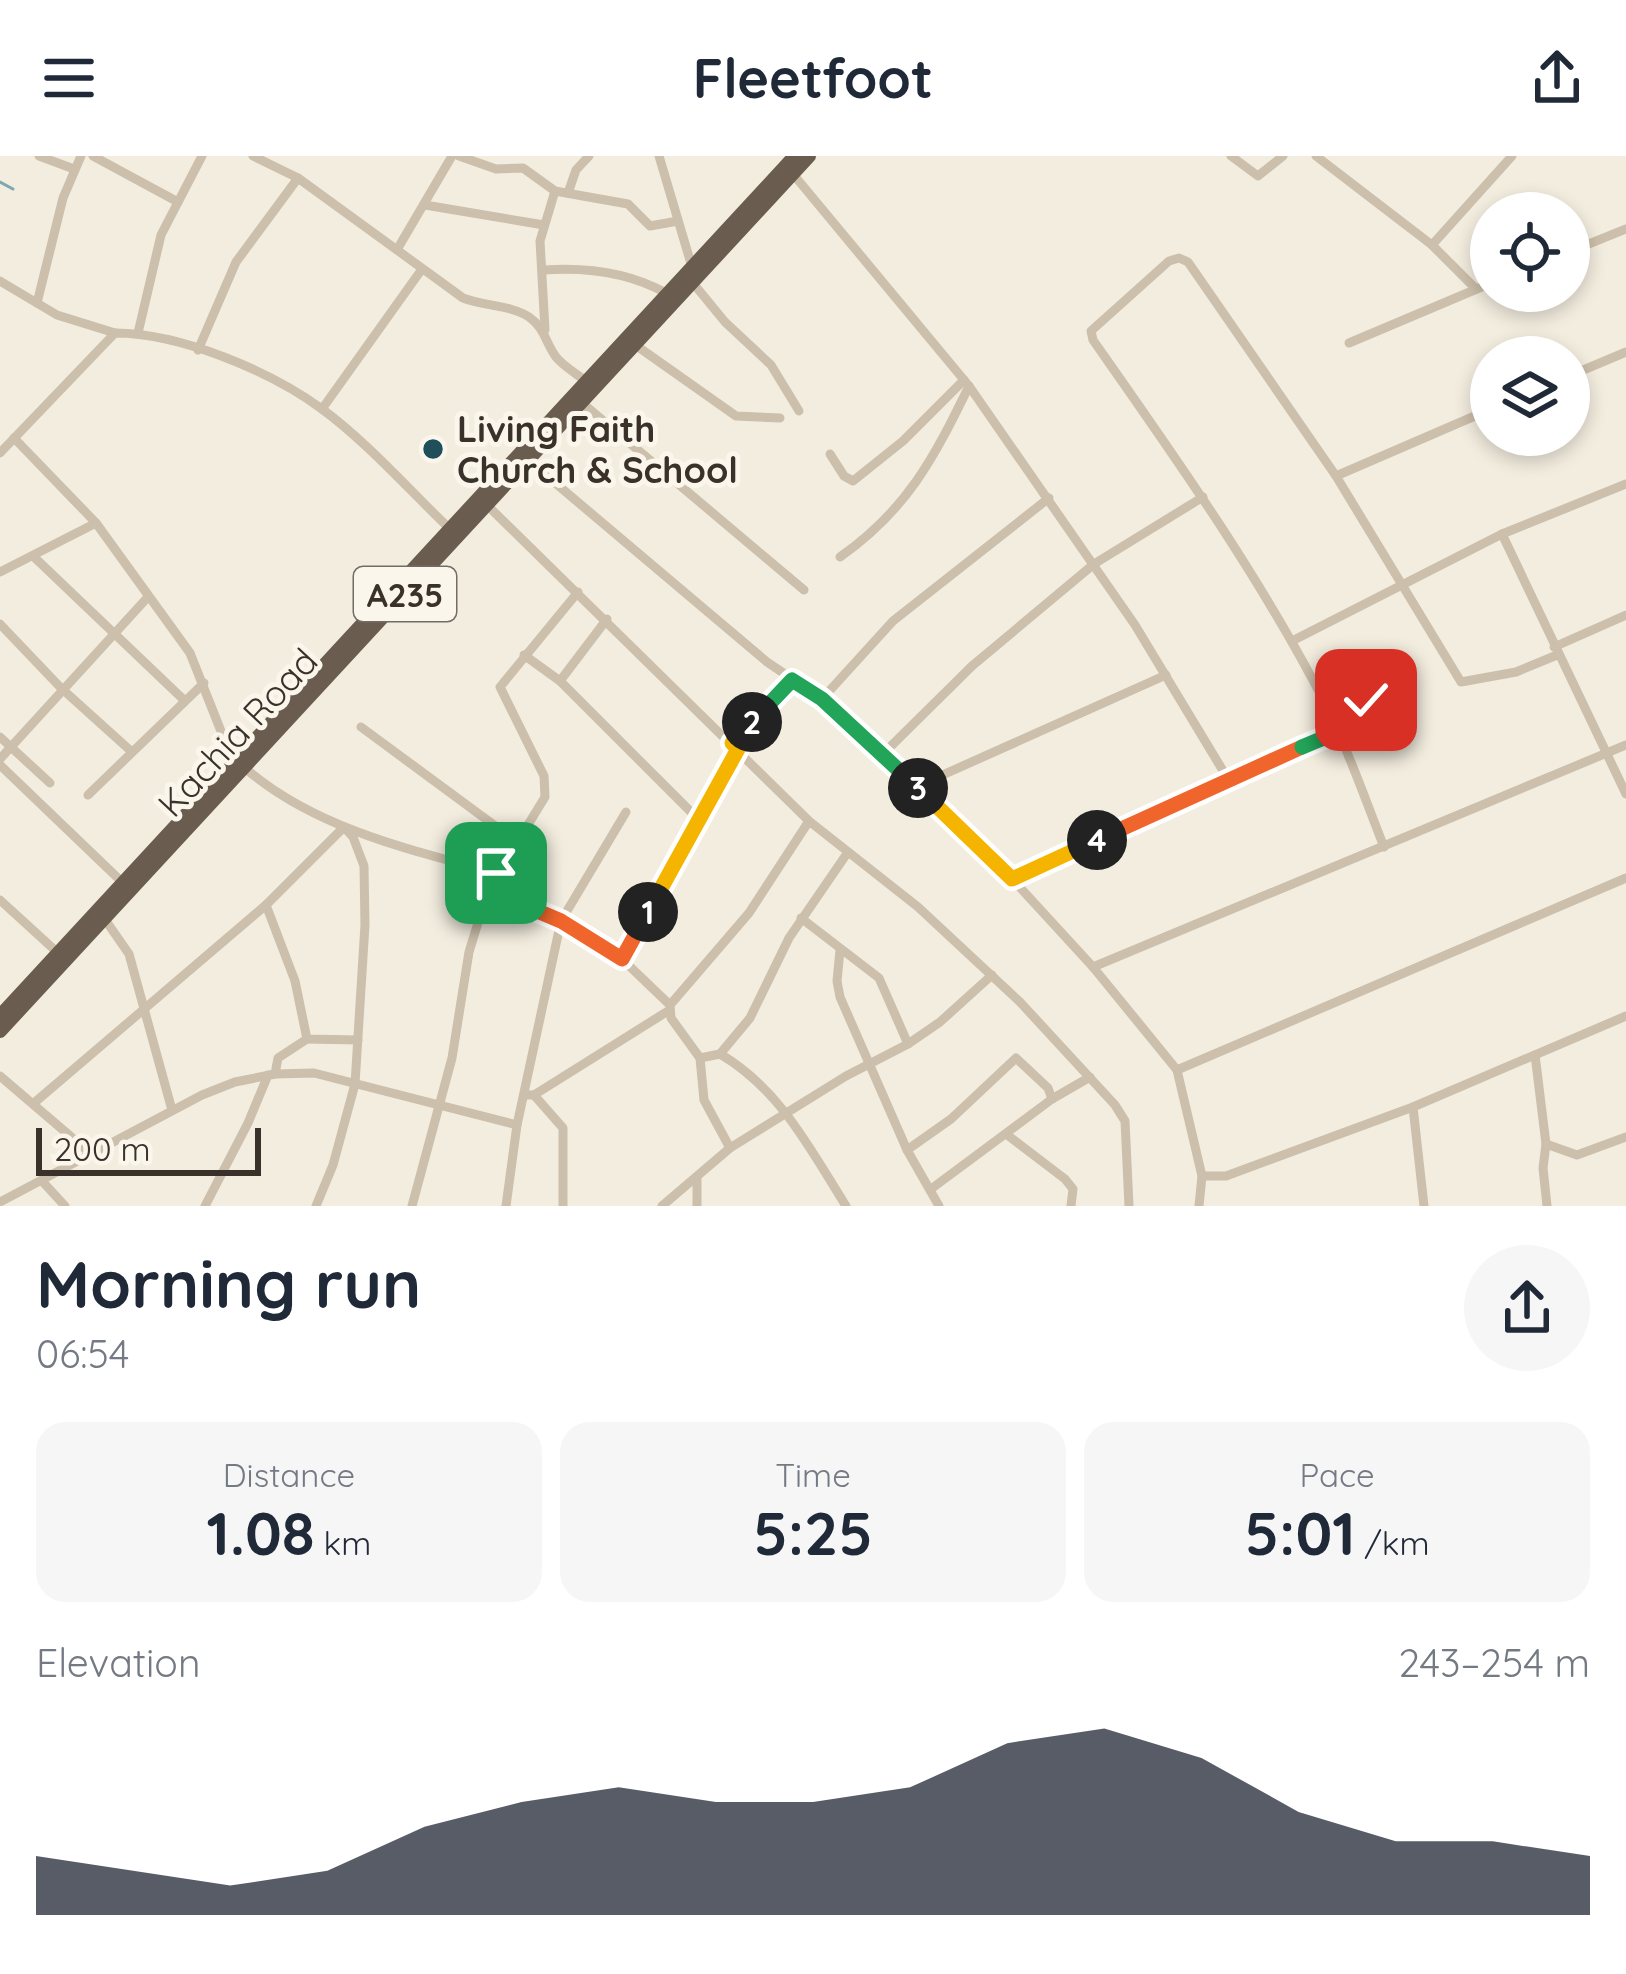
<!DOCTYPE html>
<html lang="en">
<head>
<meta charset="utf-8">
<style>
	:root { --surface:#fff; --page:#f6f6f7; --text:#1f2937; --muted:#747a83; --accent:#111827 }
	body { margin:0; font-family:Quicksand,sans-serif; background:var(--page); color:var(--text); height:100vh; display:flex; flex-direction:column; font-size:45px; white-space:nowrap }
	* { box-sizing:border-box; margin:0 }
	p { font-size:39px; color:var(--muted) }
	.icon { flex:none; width:66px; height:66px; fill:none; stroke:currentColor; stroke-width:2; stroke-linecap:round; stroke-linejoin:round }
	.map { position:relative; height:1050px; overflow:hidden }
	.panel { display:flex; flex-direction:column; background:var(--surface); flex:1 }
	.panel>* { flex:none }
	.buttons { position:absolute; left:1470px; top:36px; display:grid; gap:24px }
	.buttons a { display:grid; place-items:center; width:120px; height:120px; border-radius:50%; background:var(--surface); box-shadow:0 6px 18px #0003; font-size:60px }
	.scale { position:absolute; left:36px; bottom:30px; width:225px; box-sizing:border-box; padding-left:12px; border:6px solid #39312a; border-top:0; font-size:33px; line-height:42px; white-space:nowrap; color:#39312a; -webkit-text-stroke:9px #faf6ec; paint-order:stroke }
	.pin { position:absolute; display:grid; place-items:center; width:102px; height:102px; color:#fff; margin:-51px; border-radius:24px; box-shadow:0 6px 18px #0006 }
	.km { position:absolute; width:60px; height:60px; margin:-30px; border-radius:50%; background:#222; color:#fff; font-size:33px; line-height:60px; text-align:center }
	.round { display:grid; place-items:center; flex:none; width:126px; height:126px; border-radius:63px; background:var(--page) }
	.overview { display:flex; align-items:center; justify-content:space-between; height:204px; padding:0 36px }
	h1 { font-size:66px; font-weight:700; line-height:90px }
	.metrics { display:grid; grid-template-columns:repeat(3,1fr); gap:18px; height:204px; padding:12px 36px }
	.metrics div { display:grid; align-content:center; border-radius:30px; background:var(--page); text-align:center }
	.metrics b { font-size:60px; font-weight:700 }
	.metrics small { font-size:33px; font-weight:400 }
	.metrics p { font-size:33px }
	.chart { height:336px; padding:24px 36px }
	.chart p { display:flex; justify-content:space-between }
	.chart svg { width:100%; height:216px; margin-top:12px; fill:var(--accent); opacity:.7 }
	header { display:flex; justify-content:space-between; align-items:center; height:156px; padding:0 36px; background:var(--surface); font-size:54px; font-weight:700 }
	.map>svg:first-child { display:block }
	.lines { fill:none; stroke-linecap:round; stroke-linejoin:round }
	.stream { stroke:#7ea7b0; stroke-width:3 }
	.minor { stroke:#ccbfab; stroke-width:9 }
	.trunk { stroke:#6a5c4e; stroke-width:14 }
	.split-1-casing { stroke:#fff; stroke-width:24 }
	.split-2-casing { stroke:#fff; stroke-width:24 }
	.split-3-casing { stroke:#fff; stroke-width:24 }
	.split-4-casing { stroke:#fff; stroke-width:24 }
	.split-5-casing { stroke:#fff; stroke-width:24 }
	.split-6-casing { stroke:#fff; stroke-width:24 }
	.split-1 { stroke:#f0652b; stroke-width:15 }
	.split-2 { stroke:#f5b400; stroke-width:15 }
	.split-3 { stroke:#22a559; stroke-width:15 }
	.split-4 { stroke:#f5b400; stroke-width:15 }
	.split-5 { stroke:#f0652b; stroke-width:15 }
	.split-6 { stroke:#22a559; stroke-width:15 }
	.poi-dot { fill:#1f4f5b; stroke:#faf6ec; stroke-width:4.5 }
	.labels { text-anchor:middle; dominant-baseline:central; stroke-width:10; stroke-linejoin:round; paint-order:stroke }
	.shield { fill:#faf6ec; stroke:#736c64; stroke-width:3 }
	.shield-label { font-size:33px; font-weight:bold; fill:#39312a }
	.poi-label { font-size:36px; font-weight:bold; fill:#39312a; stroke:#faf6ec; text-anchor:start }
	.street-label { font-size:36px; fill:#39312a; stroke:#faf6ec }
</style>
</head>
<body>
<header><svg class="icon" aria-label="menu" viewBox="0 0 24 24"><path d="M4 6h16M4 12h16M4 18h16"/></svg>Fleetfoot<svg class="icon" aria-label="share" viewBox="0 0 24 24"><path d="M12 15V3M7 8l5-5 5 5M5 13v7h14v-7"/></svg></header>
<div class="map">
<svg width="1626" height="1050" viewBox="0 0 1626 1050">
	<rect width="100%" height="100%" fill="#f3eddf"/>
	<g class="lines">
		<path class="stream" d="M0,26L13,33"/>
		<g class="minor">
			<path d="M39,0L74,13"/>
			<path d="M93,0L178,46"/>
			<path d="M253,0L298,22L463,142C483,150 511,149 529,161C545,172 545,186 556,201C563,210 577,218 587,226"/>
			<path d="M459,0L496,13L523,12L555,35L628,48L650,70L678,65"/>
			<path d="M659,0L692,111"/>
			<path d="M1231,0L1258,20L1283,0"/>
			<path d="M1316,0L1432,89L1512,0"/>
			<path d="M793,18L969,230L1135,469L1228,623"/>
			<path d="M568,37L576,14L589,0"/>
			<path d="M425,49L544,69"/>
			<path d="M1432,89L1476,133"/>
			<path d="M398,92L452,0"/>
			<path d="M1569,96L1626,73"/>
			<path d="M544,114C586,111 628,116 666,137"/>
			<path d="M0,125L57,159L115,177"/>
			<path d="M693,127L725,166L771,209L799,255"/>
			<path d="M37,147L63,42L81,0"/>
			<path d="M545,174L540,85L555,35"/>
			<path d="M138,177L161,79L202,0"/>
			<path d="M1349,187L1491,127"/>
			<path d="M634,188L736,260L780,262"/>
			<path d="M198,194L236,106L298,22"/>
			<path d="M1569,220L1626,196"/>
			<path d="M581,246L804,434"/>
			<path d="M322,253L422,113"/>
			<path d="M1491,253L1336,320L1461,526L1516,516L1557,499"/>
			<path d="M14,282L96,367L190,497L234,608"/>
			<path d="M0,297L115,177C180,177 270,215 322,253C368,287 409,334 450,373"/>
			<path d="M830,298L844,320L853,325L903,285L964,224"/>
			<path d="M528,304L767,506L822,543L884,597L982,690L1093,811L1177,914L1202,1020L1199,1050"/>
			<path d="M1336,320L1188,106L1179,102L1169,105L1091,175L1093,184C1175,301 1259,419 1325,547C1348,593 1365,643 1384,691"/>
			<path d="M487,349L809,665L918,751L1020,846L1115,949L1125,965L1129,1050"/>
			<path d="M1502,378L1626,638"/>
			<path d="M33,400L185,545"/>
			<path d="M840,401C907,354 934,302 969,230"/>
			<path d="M0,416L96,367"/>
			<path d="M607,463L560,525L698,663"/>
			<path d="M0,468L61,532L132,596"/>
			<path d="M1292,485L1502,378L1626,328"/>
			<path d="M1554,491L1626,459"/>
			<path d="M524,499L560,525"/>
			<path d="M822,543L893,465L1049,342"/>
			<path d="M1332,562L1366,544L1380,571"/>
			<path d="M361,571L517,686"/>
			<path d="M0,581L50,627"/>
			<path d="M732,587L792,525"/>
			<path d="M884,597L972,510L1094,408L1203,341"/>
			<path d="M0,603L147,442"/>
			<path d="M0,609L123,727"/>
			<path d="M245,612C314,672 410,694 497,717"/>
			<path d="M918,630L1166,519"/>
			<path d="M88,639L204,527"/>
			<path d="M1012,723L1338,576"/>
			<path d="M488,734L561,765L622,803L670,849L671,862L700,902L704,944L730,992"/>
			<path d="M0,744L58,797"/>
			<path d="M266,749L295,825L307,883L358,884"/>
			<path d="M104,762L129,798L172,954"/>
			<path d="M801,762L879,822L908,888"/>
			<path d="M840,794L837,825L840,841L907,994L939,1050"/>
			<path d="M622,803L738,593"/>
			<path d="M1093,811L1626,589"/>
			<path d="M670,849L749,757L809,665"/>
			<path d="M720,898L750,862L789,782L848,696"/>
			<path d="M1535,899L1546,988L1543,1012L1547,1050"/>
			<path d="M700,902L720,898C780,933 810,993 846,1050"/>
			<path d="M1177,914L1626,722"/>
			<path d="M275,918L278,902L307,883"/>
			<path d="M0,920L90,997"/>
			<path d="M526,939H534L668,855"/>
			<path d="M534,939L563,972V1050"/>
			<path d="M34,947L266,749L344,671L353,681L364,710L365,769L355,928L333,1009L316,1050"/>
			<path d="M1413,951L1424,1050"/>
			<path d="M1006,978L1065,1023L1073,1033L1071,1050"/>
			<path d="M1546,988L1577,999L1626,981"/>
			<path d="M907,994L951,963L1016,902L1048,932L1052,943"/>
			<path d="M1202,1020H1226L1413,951L1626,860"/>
			<path d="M42,1025L65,1050"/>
			<path d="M931,1033L1052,943L1090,921"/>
			<path d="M0,1046L202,939L235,926L275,918L314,917L517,969"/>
			<path d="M205,1050L248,967L268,919"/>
			<path d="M412,1050L452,902L469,796L488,734L545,641L544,620L500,531L578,436"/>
			<path d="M506,1050L517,969L561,765L626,656"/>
			<path d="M662,1050L730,992L846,920L908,888L940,866L992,819"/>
			<path d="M697,1050V1022"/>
		</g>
		<g class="trunk">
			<path d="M0,860L795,0"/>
			<path d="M0,875L809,0"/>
		</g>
	</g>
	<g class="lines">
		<defs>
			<path id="split-1" d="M496,717L488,734L561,765L622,803L648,756"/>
			<path id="split-2" d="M648,756L738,593L732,587L752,566"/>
			<path id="split-3" d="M752,566L792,524L822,543L918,632"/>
			<path id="split-4" d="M918,632L1012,723L1097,684"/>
			<path id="split-5" d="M1097,684L1302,591"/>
			<path id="split-6" d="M1302,591L1338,576L1332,562L1366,544"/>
		</defs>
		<use href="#split-1" class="split-1-casing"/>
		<use href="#split-2" class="split-2-casing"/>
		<use href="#split-3" class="split-3-casing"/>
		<use href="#split-4" class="split-4-casing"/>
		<use href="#split-5" class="split-5-casing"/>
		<use href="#split-6" class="split-6-casing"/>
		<use href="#split-1" class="split-1"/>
		<use href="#split-2" class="split-2"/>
		<use href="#split-3" class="split-3"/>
		<use href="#split-4" class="split-4"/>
		<use href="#split-5" class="split-5"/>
		<use href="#split-6" class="split-6"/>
	</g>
	<circle class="poi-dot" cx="433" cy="293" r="12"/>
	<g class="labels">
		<rect class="shield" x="354" y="411" width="102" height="54" rx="9"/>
		<g class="shield-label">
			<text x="405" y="438">A235</text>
		</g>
		<g class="poi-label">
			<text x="457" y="272">Living Faith<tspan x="457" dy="41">Church &amp; School</tspan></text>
		</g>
		<g class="street-label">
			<text transform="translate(237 576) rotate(-47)">Kachia Road</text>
		</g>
	</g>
</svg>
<div class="buttons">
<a><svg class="icon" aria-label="locate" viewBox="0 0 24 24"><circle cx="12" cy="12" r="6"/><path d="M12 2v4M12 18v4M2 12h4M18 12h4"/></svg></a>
<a><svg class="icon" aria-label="layers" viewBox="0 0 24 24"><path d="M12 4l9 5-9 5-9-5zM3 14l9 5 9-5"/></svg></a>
</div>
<div class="scale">200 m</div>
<div class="pin" style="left:496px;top:717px;background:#1e9e55"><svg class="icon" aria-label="arrive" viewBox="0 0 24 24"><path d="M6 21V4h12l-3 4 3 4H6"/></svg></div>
<div class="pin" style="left:1366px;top:544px;background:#d93025"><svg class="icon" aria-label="check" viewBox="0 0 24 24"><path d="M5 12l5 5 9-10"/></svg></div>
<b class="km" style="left:648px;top:756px">1</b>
<b class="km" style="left:752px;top:566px">2</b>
<b class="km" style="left:918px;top:632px">3</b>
<b class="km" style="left:1097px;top:684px">4</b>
</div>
<section class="panel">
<div class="overview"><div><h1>Morning run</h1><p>06:54</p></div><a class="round"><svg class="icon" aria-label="share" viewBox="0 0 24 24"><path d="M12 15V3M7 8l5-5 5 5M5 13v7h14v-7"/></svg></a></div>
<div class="metrics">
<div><p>Distance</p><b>1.08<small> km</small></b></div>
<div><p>Time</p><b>5:25</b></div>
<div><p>Pace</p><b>5:01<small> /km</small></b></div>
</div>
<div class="chart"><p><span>Elevation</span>243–254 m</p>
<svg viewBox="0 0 160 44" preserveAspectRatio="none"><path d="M0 44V32L10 35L20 38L30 35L40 26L50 21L60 18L70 21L80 21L90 18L100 9L110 6L120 12L130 23L140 29L150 29L160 32V44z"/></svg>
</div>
</section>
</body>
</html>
